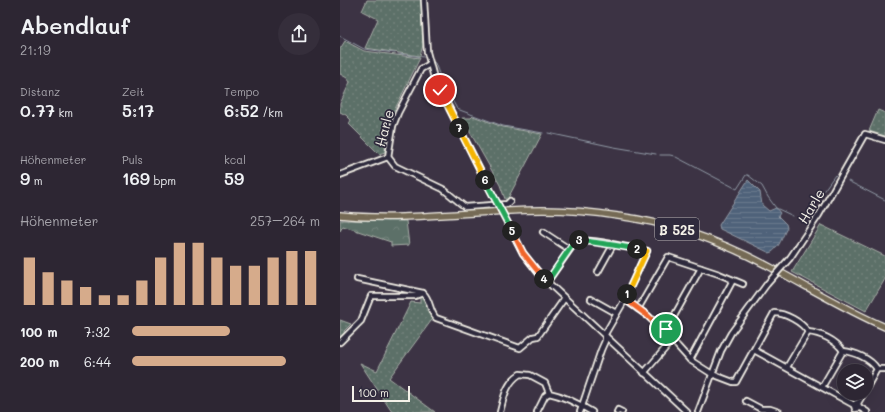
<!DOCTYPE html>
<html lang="de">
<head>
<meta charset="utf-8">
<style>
	:root { --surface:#2d2633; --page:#352e3b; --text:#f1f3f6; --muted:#a7a5ac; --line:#48434e; --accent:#d6ab8b }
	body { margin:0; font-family:Mali,sans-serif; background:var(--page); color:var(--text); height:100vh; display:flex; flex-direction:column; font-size:15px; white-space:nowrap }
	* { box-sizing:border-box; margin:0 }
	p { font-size:13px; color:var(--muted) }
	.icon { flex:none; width:22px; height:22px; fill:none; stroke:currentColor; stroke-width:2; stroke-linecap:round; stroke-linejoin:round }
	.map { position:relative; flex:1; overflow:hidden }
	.panel { display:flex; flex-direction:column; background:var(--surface); width:340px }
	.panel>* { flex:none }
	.controls { position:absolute; left:497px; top:364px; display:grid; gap:8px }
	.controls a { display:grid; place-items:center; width:36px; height:36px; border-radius:50%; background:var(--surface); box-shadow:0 4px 16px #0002,0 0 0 1px var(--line); font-size:20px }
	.scale { position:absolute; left:12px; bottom:10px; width:58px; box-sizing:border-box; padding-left:4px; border:2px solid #f4f1e8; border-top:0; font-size:11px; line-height:14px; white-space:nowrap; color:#f4f1e8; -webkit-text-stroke:3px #2f2a3d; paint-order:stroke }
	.pin { position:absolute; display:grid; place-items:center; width:34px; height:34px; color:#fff; margin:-17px; border:2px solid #fff; border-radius:50%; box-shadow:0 1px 4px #0007 }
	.km { position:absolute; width:20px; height:20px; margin:-10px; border-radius:50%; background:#222; color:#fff; font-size:11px; line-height:20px; text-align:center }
	.round { display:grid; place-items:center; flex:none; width:42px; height:42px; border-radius:21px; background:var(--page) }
	.headline { display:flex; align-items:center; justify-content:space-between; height:68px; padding:0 20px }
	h1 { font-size:22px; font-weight:600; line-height:30px }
	.stats { display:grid; grid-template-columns:repeat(3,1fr); gap:6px; height:68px; padding:4px 20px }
	.stats div { display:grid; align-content:center }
	.stats b { font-size:17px; font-weight:600 }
	.stats small { font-size:11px; font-weight:400 }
	.stats p { font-size:11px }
	.chart { height:112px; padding:8px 20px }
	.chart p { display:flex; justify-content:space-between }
	.chart svg { width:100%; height:72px; margin-top:4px; stroke:var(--accent); stroke-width:6 }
	ul { padding:0 20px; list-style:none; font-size:13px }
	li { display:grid; grid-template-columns:64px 48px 1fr; align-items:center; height:30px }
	li i { height:10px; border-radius:5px; background:var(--accent) }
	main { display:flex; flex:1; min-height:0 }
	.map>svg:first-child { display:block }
	.grass { fill:url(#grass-dots); stroke:#a8b0a8 }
	.forest { fill:url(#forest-crowns); stroke:#a8b0a8 }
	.water { fill:url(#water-rules); stroke:#919ba6 }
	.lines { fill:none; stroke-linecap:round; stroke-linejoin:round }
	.stream { stroke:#919ba6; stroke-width:1 }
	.minor-casing { stroke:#f4f1e8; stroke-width:8 }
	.major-casing { stroke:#f4f1e8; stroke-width:8 }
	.minor { stroke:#2f2a3d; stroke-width:4.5 }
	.major { stroke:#756a55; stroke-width:5.5 }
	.minor-bridge-casing { stroke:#f4f1e8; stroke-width:8; stroke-linecap:butt }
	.minor-bridge { stroke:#2f2a3d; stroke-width:4.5 }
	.split-1-casing { stroke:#fff; stroke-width:8 }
	.split-2-casing { stroke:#fff; stroke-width:8 }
	.split-3-casing { stroke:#fff; stroke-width:8 }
	.split-4-casing { stroke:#fff; stroke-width:8 }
	.split-5-casing { stroke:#fff; stroke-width:8 }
	.split-6-casing { stroke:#fff; stroke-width:8 }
	.split-7-casing { stroke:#fff; stroke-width:8 }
	.split-8-casing { stroke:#fff; stroke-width:8 }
	.split-1 { stroke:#f0652b; stroke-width:5 }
	.split-2 { stroke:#f5b400; stroke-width:5 }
	.split-3 { stroke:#22a559; stroke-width:5 }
	.split-4 { stroke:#22a559; stroke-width:5 }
	.split-5 { stroke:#f0652b; stroke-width:5 }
	.split-6 { stroke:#22a559; stroke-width:5 }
	.split-7 { stroke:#f5b400; stroke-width:5 }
	.split-8 { stroke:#f5b400; stroke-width:5 }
	.labels { text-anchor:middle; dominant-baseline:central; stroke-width:3.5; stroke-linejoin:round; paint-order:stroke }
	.shield { fill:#2f2a3d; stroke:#b9b5b5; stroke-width:1 }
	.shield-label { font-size:13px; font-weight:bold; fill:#f4f1e8 }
	.street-label { font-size:14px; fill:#f4f1e8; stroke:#2f2a3d }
</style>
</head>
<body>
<main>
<section class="panel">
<div class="headline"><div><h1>Abendlauf</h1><p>21:19</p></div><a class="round"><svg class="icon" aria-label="share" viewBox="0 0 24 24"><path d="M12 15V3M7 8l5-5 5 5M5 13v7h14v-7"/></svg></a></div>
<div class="stats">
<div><p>Distanz</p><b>0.77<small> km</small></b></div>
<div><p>Zeit</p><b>5:17</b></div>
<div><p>Tempo</p><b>6:52<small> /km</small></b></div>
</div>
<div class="stats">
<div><p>Höhenmeter</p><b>9<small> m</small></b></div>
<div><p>Puls</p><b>169<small> bpm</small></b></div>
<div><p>kcal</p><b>59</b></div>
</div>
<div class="chart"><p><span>Höhenmeter</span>257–264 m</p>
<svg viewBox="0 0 160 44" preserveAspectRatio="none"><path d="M5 44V15M15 44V24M25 44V29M35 44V33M45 44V38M55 44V38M65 44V29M75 44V15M85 44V6M95 44V6M105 44V15M115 44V20M125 44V20M135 44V15M145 44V11M155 44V11"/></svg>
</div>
<ul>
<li><b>100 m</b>7:32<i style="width:52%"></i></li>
<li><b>200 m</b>6:44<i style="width:82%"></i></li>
</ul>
</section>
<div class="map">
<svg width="545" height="412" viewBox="0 0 545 412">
	<defs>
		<pattern id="grass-dots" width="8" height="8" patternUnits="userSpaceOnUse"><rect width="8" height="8" fill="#5c6f67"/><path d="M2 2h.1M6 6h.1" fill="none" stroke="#74847d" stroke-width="1.8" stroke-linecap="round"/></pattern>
		<pattern id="forest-crowns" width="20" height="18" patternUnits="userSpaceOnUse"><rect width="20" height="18" fill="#5c6f67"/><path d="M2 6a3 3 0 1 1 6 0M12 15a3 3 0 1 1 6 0" fill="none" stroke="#74847d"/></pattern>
		<pattern id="water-rules" width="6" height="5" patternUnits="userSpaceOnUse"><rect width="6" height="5" fill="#4f627a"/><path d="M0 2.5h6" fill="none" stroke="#69798d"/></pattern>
	</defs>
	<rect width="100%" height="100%" fill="#3c3344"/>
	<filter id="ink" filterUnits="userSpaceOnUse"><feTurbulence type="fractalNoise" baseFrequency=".025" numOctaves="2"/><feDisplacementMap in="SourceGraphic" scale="8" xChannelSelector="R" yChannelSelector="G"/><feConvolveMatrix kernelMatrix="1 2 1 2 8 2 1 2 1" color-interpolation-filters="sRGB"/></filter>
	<g filter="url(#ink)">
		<g class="grass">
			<path d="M27,0H81L83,45L80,56L25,48L38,19L22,11Z"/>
			<path d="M5,41L24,51L80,58L52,115L46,133L45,152L39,154L9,124L11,120L6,115L0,112V104L10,82L7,78L0,74V49Z"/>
			<path d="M538,110L545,113V136L529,131Z"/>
			<path d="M133,116L163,127L202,134L167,200L165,199L160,185L122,118H131Z"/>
			<path d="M481,225L545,256V279L526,311L452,272Z"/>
			<path d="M83,295C90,301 89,312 94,319L91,321L49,378L95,412H52L20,363L37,371L71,302L80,303V296Z"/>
			<path d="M0,320L11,324L4,331L5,335L0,340Z"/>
		</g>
		<path class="forest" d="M0,220L66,221L69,245L51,246V242L3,226L0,231Z"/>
		<path class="water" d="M408,180L420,192L422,205L429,211L436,208L440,213L438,216L446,224L447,228C442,236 440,248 430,253L380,229L379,225Z"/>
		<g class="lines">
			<g class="stream">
				<path d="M0,36L24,49L55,53"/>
				<path d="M58,54L84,57"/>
				<path d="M93,62L95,63L101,79"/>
				<path d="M105,87L117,109L163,126L203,133"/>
				<path d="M208,133L274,147L316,154"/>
				<path d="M320,155H330L334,156"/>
				<path d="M336,157L397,189L406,175H408L422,186L428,197L436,208L453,216"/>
				<path d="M508,181L545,200"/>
				<path d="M464,218L495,175L496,176"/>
			</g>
			<defs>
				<g id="minor">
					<path d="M84,0L87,52L94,78L154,197"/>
					<path d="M48,157L55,166L103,189L125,207L167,204L170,201"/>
					<path d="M0,175L48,157L53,126L58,113L81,69L90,64"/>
					<path d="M167,222L183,253L200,275L347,412"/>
					<path d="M203,232L229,249"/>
					<path d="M450,258L479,215L525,134L545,140"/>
					<path d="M258,272L273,245"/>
					<path d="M17,279L83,293C91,300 89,311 96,318L177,347L180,348L193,337L198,336L224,299"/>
					<path d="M207,282L236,241C252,238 290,248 307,251C299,267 293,283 284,299L308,316L323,330L350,360L372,374L393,382H396L434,313C445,313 462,322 468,332C480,333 496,340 503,351L482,387"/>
					<path d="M251,299L276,313"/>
					<path d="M298,309L328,257L379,274L403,284"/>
					<path d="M323,330L326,329L329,325L361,268"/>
					<path d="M0,342L21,321L31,296H75L83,293"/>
					<path d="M414,350L514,405"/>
					<path d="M503,351C515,352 531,359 537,369L526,389"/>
					<path d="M350,360L393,280"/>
					<path d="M447,367L468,332"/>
					<path d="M537,369H545"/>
					<path d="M304,373L329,344"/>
					<path d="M406,401L421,409H430L439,412"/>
					<path d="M518,403H516L514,405L515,409L519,408L518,403L524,393"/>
					<path d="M519,407L527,412"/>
					<path d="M160,412C164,397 166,383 180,374L190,375L205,383L209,393C224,396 239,404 252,412"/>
					<path d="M197,412L205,396L209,393"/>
					<path d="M240,412L261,350L265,341V334L283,303"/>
					<path d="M277,412L278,410L282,412"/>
					<path d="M358,412L381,351L391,333L427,284"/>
				</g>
				<path id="major" d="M0,215C68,222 135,210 203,210C228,210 253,212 278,216C332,223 385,243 432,268C470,288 506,310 545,327"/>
			</defs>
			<use href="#minor" class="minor-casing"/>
			<use href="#major" class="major-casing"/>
			<use href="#minor" class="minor"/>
			<use href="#major" class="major"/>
			<defs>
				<g id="minor-bridge">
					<path d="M154,197L167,222"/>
					<path d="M427,284L450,258"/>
				</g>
			</defs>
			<use href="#minor-bridge" class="minor-bridge-casing"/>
			<use href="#minor-bridge" class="minor-bridge"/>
		</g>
	</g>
	<g class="lines" filter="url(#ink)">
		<defs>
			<path id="split-1" d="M287,294L284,298L308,316L321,329H326"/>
			<path id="split-2" d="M287,294C294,280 300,265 307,251L297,249"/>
			<path id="split-3" d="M239,240L273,245L297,249"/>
			<path id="split-4" d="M204,279L207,282L233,244L239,240"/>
			<path id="split-5" d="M172,231L183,253L204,279"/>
			<path id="split-6" d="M145,180L172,231"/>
			<path id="split-7" d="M119,128L145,180"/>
			<path id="split-8" d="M100,90L119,128"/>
		</defs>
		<use href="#split-1" class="split-1-casing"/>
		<use href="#split-2" class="split-2-casing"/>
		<use href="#split-3" class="split-3-casing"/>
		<use href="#split-4" class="split-4-casing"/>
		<use href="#split-5" class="split-5-casing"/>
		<use href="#split-6" class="split-6-casing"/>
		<use href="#split-7" class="split-7-casing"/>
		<use href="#split-8" class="split-8-casing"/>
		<use href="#split-1" class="split-1"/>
		<use href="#split-2" class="split-2"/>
		<use href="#split-3" class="split-3"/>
		<use href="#split-4" class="split-4"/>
		<use href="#split-5" class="split-5"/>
		<use href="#split-6" class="split-6"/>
		<use href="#split-7" class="split-7"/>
		<use href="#split-8" class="split-8"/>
	</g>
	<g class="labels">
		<rect class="shield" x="315" y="218" width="44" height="22" rx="3"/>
		<g class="shield-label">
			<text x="337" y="229">B 525</text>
		</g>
		<g class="street-label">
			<text transform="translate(44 128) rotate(-75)">Harle</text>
			<text transform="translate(471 206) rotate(-59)">Harle</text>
		</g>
	</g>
</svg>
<div class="controls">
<a><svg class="icon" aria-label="layers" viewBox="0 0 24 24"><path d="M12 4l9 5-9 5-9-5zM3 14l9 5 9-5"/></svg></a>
</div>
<div class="scale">100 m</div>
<div class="pin" style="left:326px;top:329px;background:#1e9e55"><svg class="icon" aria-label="arrive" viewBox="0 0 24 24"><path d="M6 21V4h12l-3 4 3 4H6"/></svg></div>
<div class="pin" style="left:100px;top:90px;background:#d93025"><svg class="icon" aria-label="check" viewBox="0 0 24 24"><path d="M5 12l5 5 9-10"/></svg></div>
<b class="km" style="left:287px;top:294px">1</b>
<b class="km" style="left:297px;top:249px">2</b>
<b class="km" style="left:239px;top:240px">3</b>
<b class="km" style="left:204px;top:279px">4</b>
<b class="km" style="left:172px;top:231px">5</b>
<b class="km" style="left:145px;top:180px">6</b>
<b class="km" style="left:119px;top:128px">7</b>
</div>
</main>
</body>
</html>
